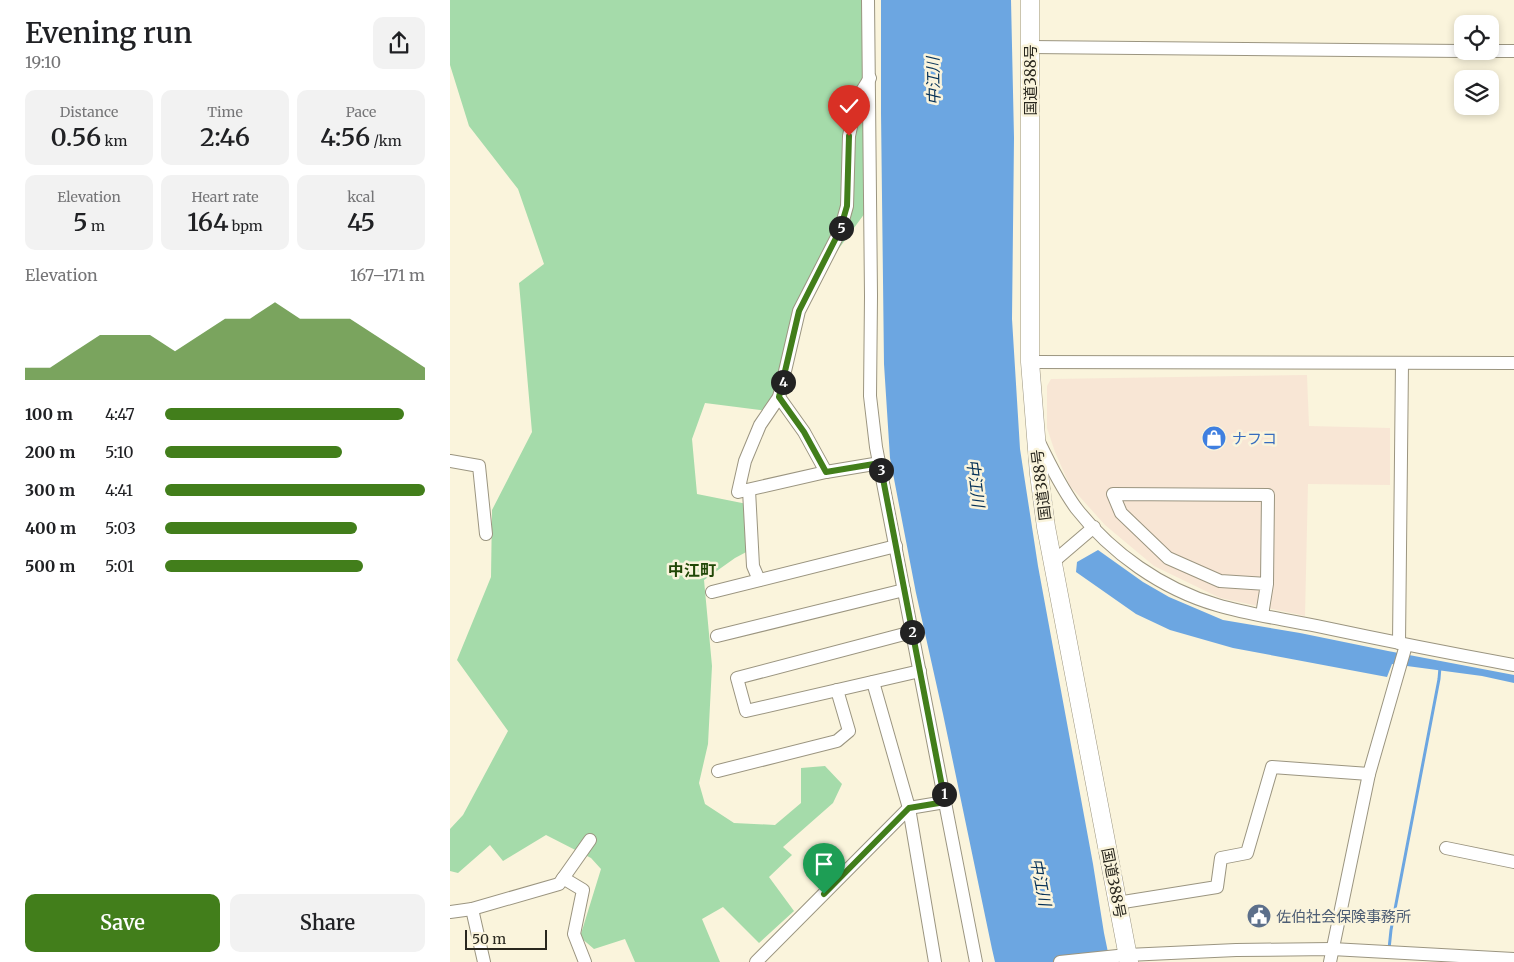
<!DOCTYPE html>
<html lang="en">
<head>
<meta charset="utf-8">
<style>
	:root { --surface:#fff; --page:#f2f2f2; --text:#202124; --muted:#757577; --accent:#427e1b }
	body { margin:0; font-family:Merriweather,"Noto Sans JP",serif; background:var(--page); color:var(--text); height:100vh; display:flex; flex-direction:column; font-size:19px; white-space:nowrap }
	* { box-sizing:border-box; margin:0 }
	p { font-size:16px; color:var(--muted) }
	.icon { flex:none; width:28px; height:28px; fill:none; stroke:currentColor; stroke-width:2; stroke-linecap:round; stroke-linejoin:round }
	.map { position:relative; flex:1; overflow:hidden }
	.side { display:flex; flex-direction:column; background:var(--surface); width:450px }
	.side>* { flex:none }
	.fabs { position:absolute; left:1004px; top:15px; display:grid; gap:10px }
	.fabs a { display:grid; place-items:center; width:45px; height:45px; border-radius:10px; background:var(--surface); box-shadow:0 2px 8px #0003; font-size:25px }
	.scale { position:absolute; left:15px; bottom:12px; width:82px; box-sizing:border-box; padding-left:5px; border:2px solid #29271e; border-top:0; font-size:14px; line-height:18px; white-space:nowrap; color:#29271e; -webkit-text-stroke:4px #faf4dc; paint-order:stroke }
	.pin { position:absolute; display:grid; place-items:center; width:42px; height:42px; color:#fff; margin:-51px -21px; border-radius:50% 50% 50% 0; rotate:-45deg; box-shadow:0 0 5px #0007 }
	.pin .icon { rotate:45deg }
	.km { position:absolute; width:25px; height:25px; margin:-12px; border-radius:50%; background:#222; color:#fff; font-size:14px; line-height:25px; text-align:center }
	.round { display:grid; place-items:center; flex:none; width:52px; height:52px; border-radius:10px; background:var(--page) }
	.head { display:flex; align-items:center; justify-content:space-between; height:85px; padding:0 25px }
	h1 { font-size:28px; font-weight:600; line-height:38px }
	.figures { display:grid; grid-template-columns:repeat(3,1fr); gap:8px; height:85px; padding:5px 25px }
	.figures div { display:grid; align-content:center; border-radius:10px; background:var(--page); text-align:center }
	.figures b { font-size:25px; font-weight:600 }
	.figures small { font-size:14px; font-weight:400 }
	.figures p { font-size:14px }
	.chart { height:140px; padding:10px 25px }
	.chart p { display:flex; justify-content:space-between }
	.chart svg { width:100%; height:90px; margin-top:5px; fill:var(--accent); opacity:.7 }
	.cta { display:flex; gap:10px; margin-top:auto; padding:10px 25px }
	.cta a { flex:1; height:58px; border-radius:10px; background:var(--accent); color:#fff; font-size:20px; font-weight:600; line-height:58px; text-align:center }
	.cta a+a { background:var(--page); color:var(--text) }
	ul { padding:0 25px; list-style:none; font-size:16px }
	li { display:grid; grid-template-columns:80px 60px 1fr; align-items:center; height:38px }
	li i { height:12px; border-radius:6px; background:var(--accent) }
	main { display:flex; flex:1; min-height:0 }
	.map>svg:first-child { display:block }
	.commercial { fill:#f8e6d5 }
	.green { fill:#a5dbaa }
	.water { fill:#6ca6e1 }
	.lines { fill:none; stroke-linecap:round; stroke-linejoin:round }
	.stream { stroke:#6ca6e1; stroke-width:3 }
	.minor-casing { stroke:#9b9580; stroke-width:14 }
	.highway-casing { stroke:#9b9580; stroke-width:19 }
	.minor { stroke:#fff; stroke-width:12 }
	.highway { stroke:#fff; stroke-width:18 }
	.route-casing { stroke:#fff; stroke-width:10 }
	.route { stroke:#427e1b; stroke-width:6 }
	.labels { text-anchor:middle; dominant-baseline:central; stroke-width:5; stroke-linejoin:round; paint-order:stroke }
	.street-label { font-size:15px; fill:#29271e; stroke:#faf4dc }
	.shop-label { font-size:15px; fill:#366cbe; stroke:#faf4dc; text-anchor:start }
	.service-label { font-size:15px; fill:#4e5e75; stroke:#faf4dc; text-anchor:start }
	.water-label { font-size:16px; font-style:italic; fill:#063258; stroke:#faf4dc }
	.neighbourhood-label { font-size:16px; font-weight:bold; fill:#214706; stroke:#faf4dc }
</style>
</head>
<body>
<main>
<section class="side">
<div class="head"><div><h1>Evening run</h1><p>19:10</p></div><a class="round"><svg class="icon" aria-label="share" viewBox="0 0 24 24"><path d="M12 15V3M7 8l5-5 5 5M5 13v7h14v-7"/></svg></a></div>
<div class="figures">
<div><p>Distance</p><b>0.56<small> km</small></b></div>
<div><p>Time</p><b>2:46</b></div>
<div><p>Pace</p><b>4:56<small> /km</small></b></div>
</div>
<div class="figures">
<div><p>Elevation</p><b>5<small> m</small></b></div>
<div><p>Heart rate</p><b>164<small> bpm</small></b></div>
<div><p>kcal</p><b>45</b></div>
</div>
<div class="chart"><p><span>Elevation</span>167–171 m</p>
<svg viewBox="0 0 160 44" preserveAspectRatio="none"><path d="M0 44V38L10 38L20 30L30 22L40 22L50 22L60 30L70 22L80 14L90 14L100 6L110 14L120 14L130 14L140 22L150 30L160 38V44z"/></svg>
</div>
<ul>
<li><b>100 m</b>4:47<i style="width:92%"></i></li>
<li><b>200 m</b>5:10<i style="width:68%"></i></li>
<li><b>300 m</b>4:41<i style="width:100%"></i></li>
<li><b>400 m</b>5:03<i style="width:74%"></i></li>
<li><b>500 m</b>5:01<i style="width:76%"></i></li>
</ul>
<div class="cta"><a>Save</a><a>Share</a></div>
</section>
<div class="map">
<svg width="1064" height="962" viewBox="0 0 1064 962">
	<rect width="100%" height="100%" fill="#faf4dc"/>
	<path class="commercial" d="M857,375L859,426L940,428V485L858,484L855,616L770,598L704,566L655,525L620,486L605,452L597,428V386L601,379Z"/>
	<path class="green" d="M0,0H412L415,213L345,308L319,411L255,403L242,439L247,494L297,504L300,550L285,558L254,580L262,666L258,744L249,783L255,804L284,823L325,825L351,803V768L375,766L392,784L383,803L333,847L342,855L319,877L344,911L309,943L273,907L252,919L270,962H185L175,939L144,949L130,937L151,869L141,858L96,835L53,861L40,845L8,873L0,871V829L13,815L58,731L7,660L41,577L42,510L82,432L69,283L94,264L68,189L19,126L0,65Z"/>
	<g class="water">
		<path d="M431,0H561L564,138L562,319L570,449L588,566L643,864L654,933L660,962H545L542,949L493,714L466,593L440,458L434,364L431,113Z"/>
		<path d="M648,550L693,582L719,597L773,620L850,633L938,651L1064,675V683L1032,676L942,664L937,677L783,648L720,630L686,614L626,572L627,562Z"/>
	</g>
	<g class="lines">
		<path class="stream" d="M939,949L941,930L989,679L990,667"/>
		<defs>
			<g id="minor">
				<path d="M418,0L421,296L420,396L426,447L526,962"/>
				<path d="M580,47L1012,51"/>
				<path d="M1040,51H1064"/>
				<path d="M420,78L407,99L399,136L397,206L390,231L349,311L329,397L310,425L295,461L288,492L376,472L430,463"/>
				<path d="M580,362L1064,363"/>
				<path d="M329,397L354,432L376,472"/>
				<path d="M589,442C600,465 611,487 626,508C661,553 712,589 767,605C800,615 834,619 867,626C933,640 998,653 1064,665"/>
				<path d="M0,461L29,466L36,534"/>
				<path d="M299,490L303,566L309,580"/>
				<path d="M603,562L644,527"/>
				<path d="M262,592L446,546"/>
				<path d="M812,615L817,584L770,581L718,558L671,513L663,494L818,495L817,584"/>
				<path d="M462,632L287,678L296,711L470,671"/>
				<path d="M267,636L454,590"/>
				<path d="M949,643L952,363"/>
				<path d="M423,682L459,808L485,962"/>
				<path d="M268,771L387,741L399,731L387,690"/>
				<path d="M996,848L1064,862"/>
				<path d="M113,878L133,890L124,934L135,962"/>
				<path d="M667,903L767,887L771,858L797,853L822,767L919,774"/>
				<path d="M22,909L34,962"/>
				<path d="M0,912L22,909L109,884L140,840"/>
				<path d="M306,962L459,808L495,802"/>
				<path d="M610,962L677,955L786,950L882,949L1064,959"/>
				<path d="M880,962L919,774L956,645"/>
			</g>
			<path id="highway" d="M580,0V362L589,474L596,527L679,962"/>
		</defs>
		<use href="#minor" class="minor-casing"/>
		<use href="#highway" class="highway-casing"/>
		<use href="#minor" class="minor"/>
		<use href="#highway" class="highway"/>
	</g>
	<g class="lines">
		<defs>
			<path id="route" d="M374,894L459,808L495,802L430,463L376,472L354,432L329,397L349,311L390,230L397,206L399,136"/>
		</defs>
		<use href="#route" class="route-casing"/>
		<use href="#route" class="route"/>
	</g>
	<defs>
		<symbol id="shop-disc" viewBox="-11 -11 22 22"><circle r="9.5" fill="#3f7fe0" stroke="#faf4dc"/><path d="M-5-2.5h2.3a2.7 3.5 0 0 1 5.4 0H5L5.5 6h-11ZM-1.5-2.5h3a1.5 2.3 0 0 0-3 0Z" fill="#fff"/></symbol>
		<symbol id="civic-disc" viewBox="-11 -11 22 22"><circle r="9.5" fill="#5c6f8a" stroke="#faf4dc"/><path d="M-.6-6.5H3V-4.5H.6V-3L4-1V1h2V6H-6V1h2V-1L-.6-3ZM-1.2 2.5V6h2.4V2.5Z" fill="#fff"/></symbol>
	</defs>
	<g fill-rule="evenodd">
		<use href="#shop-disc" x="750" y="424" width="28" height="28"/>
		<use href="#civic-disc" x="795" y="902" width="28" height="28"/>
	</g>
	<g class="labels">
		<g class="street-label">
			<text transform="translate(580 80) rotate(-90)">国道388号</text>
			<text transform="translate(591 485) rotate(-97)">国道388号</text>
			<text transform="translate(664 883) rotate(79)">国道388号</text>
		</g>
		<g class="shop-label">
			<text x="782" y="438">ナフコ</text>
		</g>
		<g class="service-label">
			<text x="826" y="916">佐伯社会保険事務所</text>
		</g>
		<g class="water-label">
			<text transform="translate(483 81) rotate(-91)">中江川</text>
			<text transform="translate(526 483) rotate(83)">中江川</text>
			<text transform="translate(591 882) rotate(79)">中江川</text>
		</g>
		<g class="neighbourhood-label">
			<text x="242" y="570">中江町</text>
		</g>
	</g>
</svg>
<div class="fabs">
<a><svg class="icon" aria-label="locate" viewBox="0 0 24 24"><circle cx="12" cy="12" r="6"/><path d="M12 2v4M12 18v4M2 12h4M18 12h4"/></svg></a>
<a><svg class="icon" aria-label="layers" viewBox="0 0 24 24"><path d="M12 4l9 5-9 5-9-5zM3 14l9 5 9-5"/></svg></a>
</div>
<div class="scale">50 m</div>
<div class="pin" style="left:374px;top:894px;background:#1e9e55"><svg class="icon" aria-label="arrive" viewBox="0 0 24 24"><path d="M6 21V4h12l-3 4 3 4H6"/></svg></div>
<div class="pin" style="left:399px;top:136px;background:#d93025"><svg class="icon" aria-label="check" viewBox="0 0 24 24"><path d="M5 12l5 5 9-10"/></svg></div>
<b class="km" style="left:494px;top:794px">1</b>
<b class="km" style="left:462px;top:632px">2</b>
<b class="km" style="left:431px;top:470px">3</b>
<b class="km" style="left:333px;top:382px">4</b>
<b class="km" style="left:391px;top:228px">5</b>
</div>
</main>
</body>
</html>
